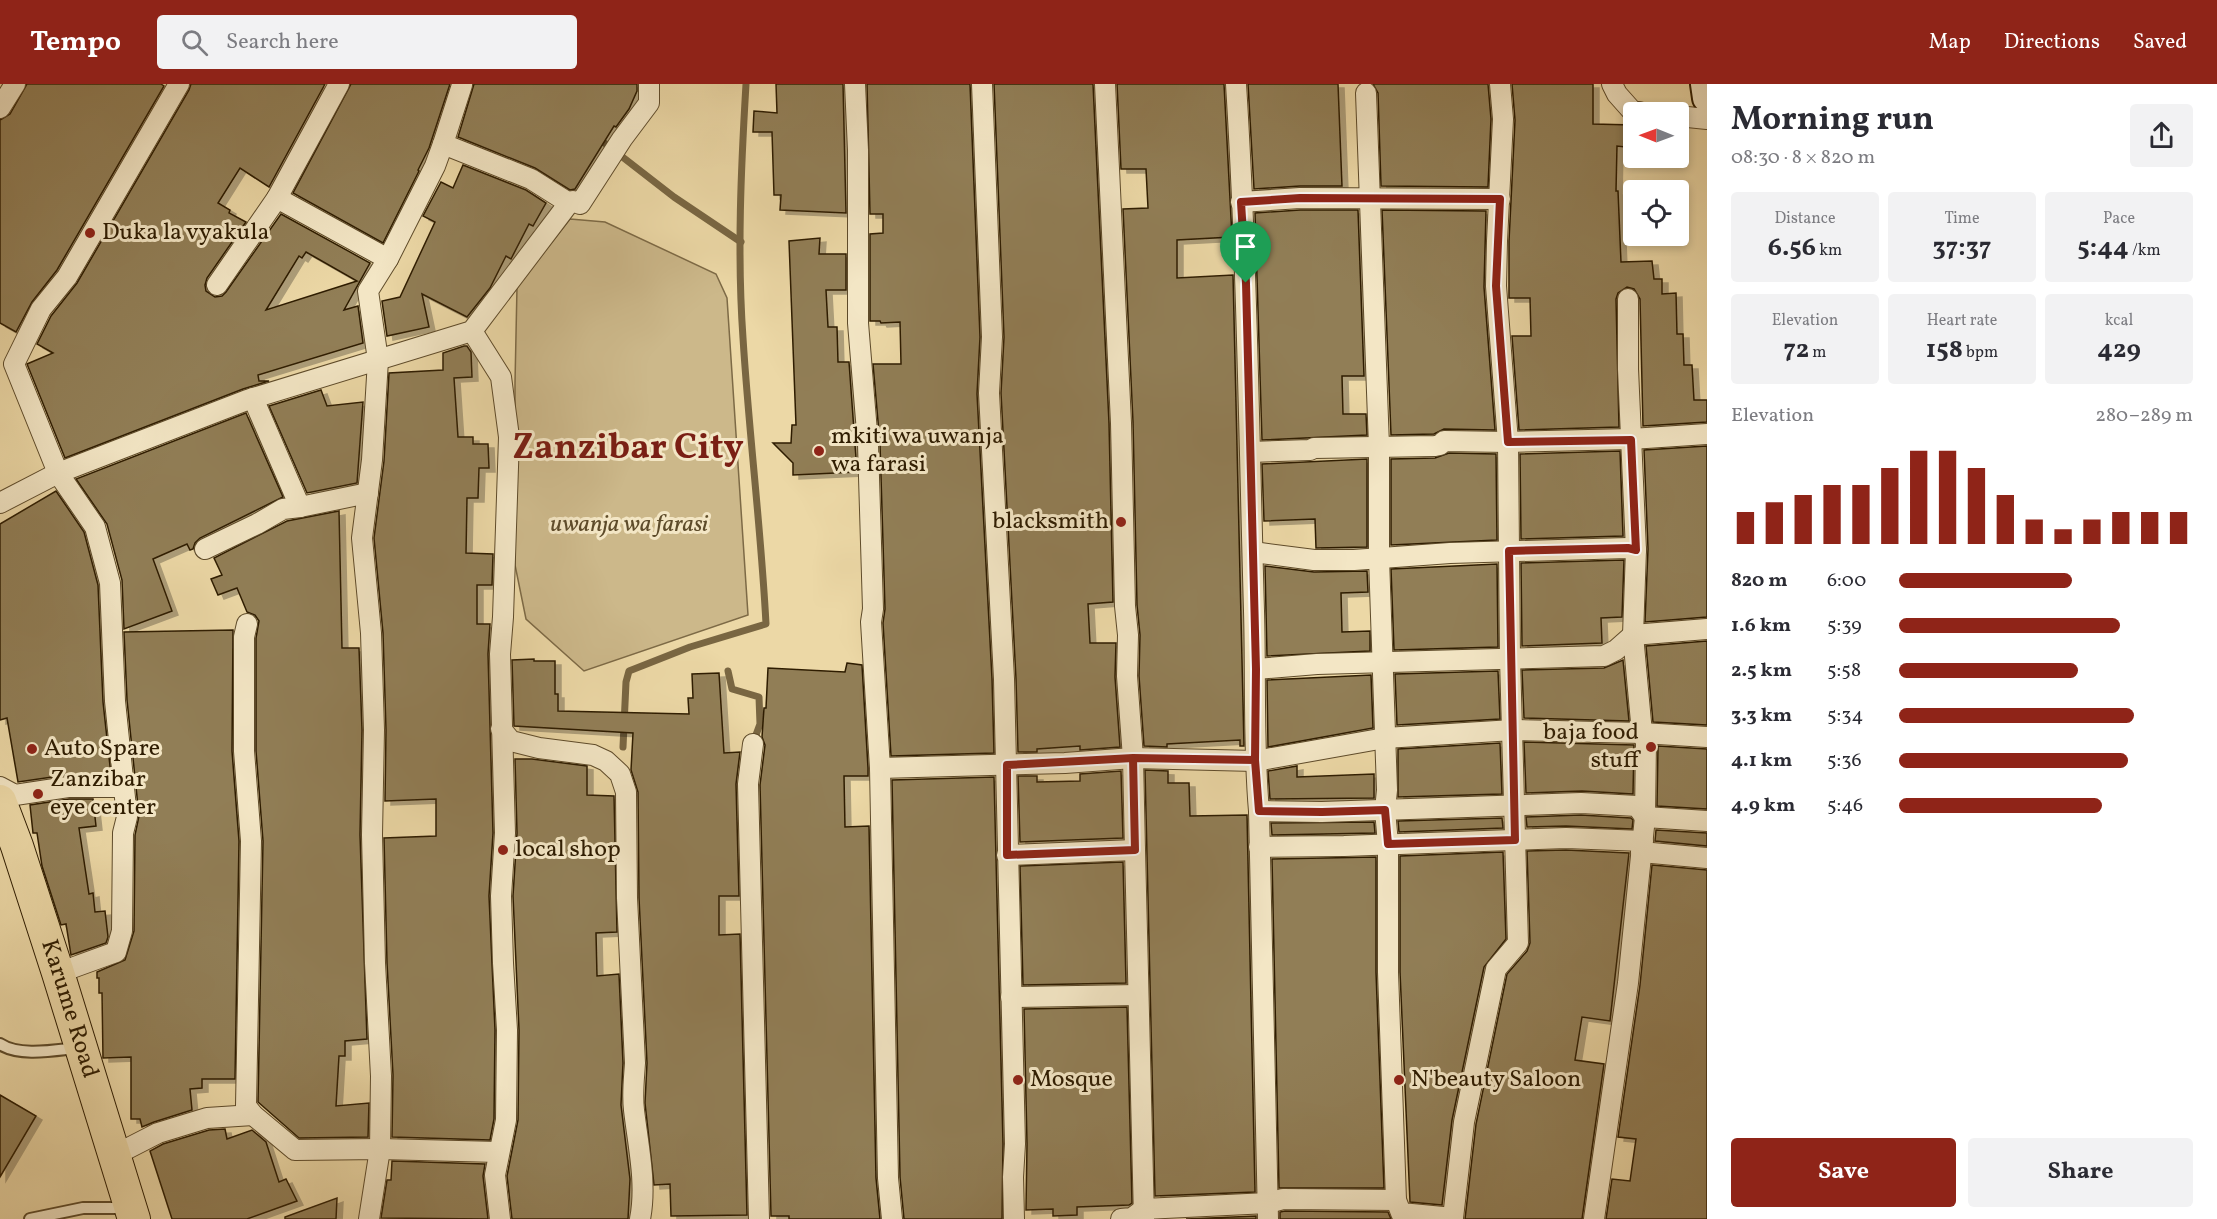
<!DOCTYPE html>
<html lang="en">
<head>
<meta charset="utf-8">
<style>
	:root { --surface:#fff; --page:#f2f2f3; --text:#2b2b33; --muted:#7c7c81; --accent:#8f2418 }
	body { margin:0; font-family:Vollkorn,serif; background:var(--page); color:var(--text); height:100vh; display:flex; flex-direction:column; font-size:22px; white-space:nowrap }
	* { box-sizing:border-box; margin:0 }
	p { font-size:20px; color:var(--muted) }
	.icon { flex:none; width:33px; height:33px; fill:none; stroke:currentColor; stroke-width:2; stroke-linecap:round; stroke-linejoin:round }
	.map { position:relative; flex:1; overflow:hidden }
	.panel { display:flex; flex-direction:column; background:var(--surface); width:510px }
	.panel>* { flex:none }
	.needle { width:39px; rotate:271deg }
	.tools { position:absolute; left:1623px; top:18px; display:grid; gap:12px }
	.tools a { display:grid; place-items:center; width:66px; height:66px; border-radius:6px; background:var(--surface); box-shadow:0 3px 9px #0003; font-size:30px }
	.pin { position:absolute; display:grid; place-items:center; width:51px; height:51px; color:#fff; margin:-62px -26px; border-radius:50% 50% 50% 0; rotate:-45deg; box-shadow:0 0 6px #0007 }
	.pin .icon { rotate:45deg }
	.round { display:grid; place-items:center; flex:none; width:63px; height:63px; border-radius:6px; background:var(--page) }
	.summary { display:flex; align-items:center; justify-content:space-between; height:102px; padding:0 24px }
	h1 { font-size:33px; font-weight:700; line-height:45px }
	.stats { display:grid; grid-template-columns:repeat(3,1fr); gap:9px; height:102px; padding:6px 24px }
	.stats div { display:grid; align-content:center; border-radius:6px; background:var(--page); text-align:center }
	.stats b { font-size:26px; font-weight:700 }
	.stats small { font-size:16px; font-weight:400 }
	.stats p { font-size:16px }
	.chart { height:168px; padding:12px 24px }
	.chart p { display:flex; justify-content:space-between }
	.chart svg { width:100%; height:108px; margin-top:6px; stroke:var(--accent); stroke-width:6 }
	.cta { display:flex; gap:12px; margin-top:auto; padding:12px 24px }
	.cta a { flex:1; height:69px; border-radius:6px; background:var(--accent); color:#fff; font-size:24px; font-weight:700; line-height:69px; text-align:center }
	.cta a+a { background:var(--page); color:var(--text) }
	ul { padding:0 24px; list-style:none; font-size:20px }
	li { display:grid; grid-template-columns:96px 72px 1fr; align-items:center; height:45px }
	li i { height:15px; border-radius:8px; background:var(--accent) }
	header { display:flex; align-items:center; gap:36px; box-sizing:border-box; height:84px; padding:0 30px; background:var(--accent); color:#fff }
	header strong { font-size:28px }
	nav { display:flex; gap:33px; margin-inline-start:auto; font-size:21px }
	.search { width:420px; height:54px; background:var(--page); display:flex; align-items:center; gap:15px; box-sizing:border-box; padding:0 21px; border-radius:6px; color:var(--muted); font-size:22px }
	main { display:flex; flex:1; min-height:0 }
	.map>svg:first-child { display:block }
	.green { fill:#ccb88a; stroke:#7d6a46; stroke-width:1.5 }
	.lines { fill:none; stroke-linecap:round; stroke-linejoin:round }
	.stream { stroke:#796642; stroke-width:7 }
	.building { fill:#917e57; stroke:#2e1c01; stroke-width:1.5; fill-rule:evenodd; filter:url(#shadow) }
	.lane-casing { stroke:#5e4b2a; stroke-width:14 }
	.street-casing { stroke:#5e4b2a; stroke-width:22 }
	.secondary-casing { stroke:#2e1c01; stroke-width:32 }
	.primary-casing { stroke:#2e1c01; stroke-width:34 }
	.lane { stroke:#f3e6c5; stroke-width:10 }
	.street { stroke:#f3e6c5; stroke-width:20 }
	.secondary { stroke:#f3e6c5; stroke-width:28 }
	.primary { stroke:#ecd8a6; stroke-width:32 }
	.route-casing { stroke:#fff; stroke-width:12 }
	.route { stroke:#8f2418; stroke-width:8 }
	.poi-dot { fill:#8f2418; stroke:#f3e6c5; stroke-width:2 }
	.labels { text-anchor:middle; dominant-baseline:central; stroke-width:6; stroke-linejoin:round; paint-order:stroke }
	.poi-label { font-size:24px; fill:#2e1c01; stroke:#f3e6c5; text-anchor:start }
	.park-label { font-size:24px; font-style:italic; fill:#5d4b2a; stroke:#f3e6c5 }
	.street-label { font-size:24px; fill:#2e1c01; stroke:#f3e6c5 }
	.town-label { font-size:36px; font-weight:bold; fill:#7a1f14; stroke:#f3e6c5 }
</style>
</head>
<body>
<header>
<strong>Tempo</strong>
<div class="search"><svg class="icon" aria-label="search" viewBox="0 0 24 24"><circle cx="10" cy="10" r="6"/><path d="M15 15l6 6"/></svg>Search here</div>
<nav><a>Map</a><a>Directions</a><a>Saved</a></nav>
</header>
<main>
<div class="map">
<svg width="1707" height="1135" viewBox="0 0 1707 1135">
	<defs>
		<filter id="shadow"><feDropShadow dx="6" dy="4" stdDeviation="0" flood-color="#0004"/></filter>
	</defs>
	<rect width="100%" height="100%" fill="#ecd8a6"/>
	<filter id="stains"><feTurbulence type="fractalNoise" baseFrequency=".00333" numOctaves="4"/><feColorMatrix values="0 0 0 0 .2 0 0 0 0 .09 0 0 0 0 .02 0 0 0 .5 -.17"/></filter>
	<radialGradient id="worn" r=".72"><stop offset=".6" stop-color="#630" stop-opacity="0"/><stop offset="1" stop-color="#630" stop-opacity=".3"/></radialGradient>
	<path class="green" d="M570,135L605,138L716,190L727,214L748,531L584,587L526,535L515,481V299L517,203Z"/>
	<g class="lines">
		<g class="stream">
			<path d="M598,54L674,113L741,158"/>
			<path d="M728,587L732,605L759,613L760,640L753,659"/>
			<path d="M623,663L626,598L629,587L690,563L766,540C761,444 749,350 743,254C737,170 741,84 746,0"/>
		</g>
	</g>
	<g class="building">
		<path d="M27,0H161L164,2L57,186L32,218L16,248L0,239V36L10,30Z"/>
		<path d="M191,0H325L269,103L240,84L218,119L230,126L229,129L246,138L207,194L205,201L206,207L215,213L222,212L226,208L281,130L370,179L344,226L358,222L363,259L258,291L259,297H269L243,305L65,374L27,280L53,269L37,260L51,232L77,199L189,6ZM306,168L357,197L266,226L299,172L302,174Z"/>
		<path d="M351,0H450L429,64L418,86L419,87L383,159L293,109Z"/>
		<path d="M474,0H637V7L629,25L616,43L614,42L575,105L570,106L535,84L458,53Z"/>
		<path d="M776,0H843L846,129L780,126L781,111H774L772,48H753L754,27L777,29Z"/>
		<path d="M867,0H970L980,253L977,310L992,595L994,669L891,672L883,539L885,525L880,360L873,280H901L900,238L881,239L880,237H870V150L883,149V130H870Z"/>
		<path d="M994,0H1093L1109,339L1113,518L1088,520L1090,559H1116L1115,593L1120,663L1080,666V662L1037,665V668H1018L1016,595L1001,309L1004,253Z"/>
		<path d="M1117,0H1224L1232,153L1177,156V194L1233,191L1244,662H1240V656L1167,660V663L1144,662L1139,592L1140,551L1137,521L1133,338L1123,125L1148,124L1146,85H1121Z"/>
		<path d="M1248,0H1338L1342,102H1300L1254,105Z"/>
		<path d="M1373,0H1488L1491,35L1488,103L1381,102L1378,9Z"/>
		<path d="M1512,0H1593V40L1634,41V64L1617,62L1616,107H1618L1621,178L1652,177L1654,195H1662V210L1676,209L1677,250H1683L1684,281H1692L1694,316H1707V338L1643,342L1640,215L1634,205L1627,203L1618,209L1616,215L1619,343L1519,346L1512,252H1531L1530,214H1509V157L1515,36Z"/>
		<path d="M463,81L526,106L546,119L533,142L529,140L511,175L506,172L490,204L467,233L422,210L429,243L387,252L382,217L400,213L435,138L423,132L441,98L453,104Z"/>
		<path d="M1300,126H1358L1364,292H1342L1343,330H1366L1367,351L1262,356L1255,129Z"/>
		<path d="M1382,126L1486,127L1484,203L1495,346L1444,345L1434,350L1391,351Z"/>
		<path d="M820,154L819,170H846V206H826L828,243H837L838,278H849L857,388L793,391V379L773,359H791L792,341H796L789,157Z"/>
		<path d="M464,262H467L471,268L472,293L454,294L458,353H473V360H488L489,384H479L478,414H467L466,469L493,470L492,501H477V540H490L488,570L493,749L489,812L495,946L494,1035L490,1056L392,1053L393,991L387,879L384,754L436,752V715L385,717L386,646L383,549L374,454L384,377L389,289L443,286V269Z"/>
		<path d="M321,306L327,322L363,318L357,399L307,409L269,322Z"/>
		<path d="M246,329L283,413L200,454L195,459L193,465L190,466L187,460L153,475L172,527L124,545L122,496L107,440L76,395Z"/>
		<path d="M1707,362V533L1645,538L1648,465L1644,366Z"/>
		<path d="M1620,367L1623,452L1521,455L1520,370Z"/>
		<path d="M1449,369L1496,370L1497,456L1391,461V375L1435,374Z"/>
		<path d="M1367,375V463L1316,464L1315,435L1264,437L1262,380Z"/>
		<path d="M56,407L84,448L98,501L103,618L111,691H66L18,698L7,634L0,636V440Z"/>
		<path d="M339,427L342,564H359L362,646L360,751L367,955L345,957V972H339L336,1022L369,1019L368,1053L299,1054L258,1018L263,757L256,667V554L259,537L255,531L247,528L237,504L218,511L211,495L222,491L214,474L287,437Z"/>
		<path d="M1624,476L1622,533L1601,534L1602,559L1522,562L1521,479Z"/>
		<path d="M1497,480L1498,563L1394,566L1391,485Z"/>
		<path d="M1265,482L1314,488L1367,487L1368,508L1341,509L1342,548L1370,547V567L1267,572Z"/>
		<path d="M233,546L232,667L239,757L235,995H202V1004L190,1005L192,1026L154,1038L142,1043L140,1035H131V973L103,974L102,909H99V894H97V888L125,876L134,847L135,751L139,732L127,616L124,548Z"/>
		<path d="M1707,557V641L1653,638L1646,562Z"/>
		<path d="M534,575V577H555V610H558V627L689,630L688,614H693L692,590L719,589L724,669L740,668L736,700L739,812H719V851L740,850L747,1131L671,1132L670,1100L654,1101L645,1019L647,979L639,814L638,708L631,686L633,649L514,642L512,576Z"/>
		<path d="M1623,576L1629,637L1524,634L1522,586L1604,584Z"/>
		<path d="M847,579L862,581L868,684V692H844L845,743L869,742L876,1094L880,1135H789V1132H771L760,701L765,661L762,653L764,624H766L768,584L845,588Z"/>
		<path d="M1498,587L1500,635L1397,641L1395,590Z"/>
		<path d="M1371,591L1373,644L1268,663L1267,596Z"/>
		<path d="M1524,658L1634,661L1633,710L1582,707L1526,709Z"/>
		<path d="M1500,659L1502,710L1398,713V665Z"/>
		<path d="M1658,662L1707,665V725L1657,722Z"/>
		<path d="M515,675H532L587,682V711L614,712L617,848L596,849L597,892L619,890L623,979L621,1021L630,1095L628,1135H512L507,1092L518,1036L519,946L513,812L517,749Z"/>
		<path d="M1297,682V693L1374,690V714L1270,715L1268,687Z"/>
		<path d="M1145,686L1168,687V699H1189L1190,732L1247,731L1255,1108L1155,1112Z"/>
		<path d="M1121,687L1123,754L1020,758L1018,692H1037V698L1080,697V690Z"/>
		<path d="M994,693L1003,1060L1002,1135H904L900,1093L892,696Z"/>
		<path d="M69,715H93L96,742L79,744L89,810L93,809L95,828L105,827L108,853L106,859L71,871L66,840L61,841L42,782L37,749H33L30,721Z"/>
		<path d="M1581,731L1631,734L1633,736L1632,745L1566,742L1527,743L1526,733Z"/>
		<path d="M1502,734L1503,744L1399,748L1398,737Z"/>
		<path d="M1374,738L1375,749L1272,751L1271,739Z"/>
		<path d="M1656,746L1707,749V762L1655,757Z"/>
		<path d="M1566,766L1629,769L1610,937L1582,933L1575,976L1604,980L1582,1135H1465L1476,1040L1507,890L1527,867L1530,859L1527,767Z"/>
		<path d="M1503,768L1506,855L1484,883L1452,1036L1442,1121L1410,1118L1400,888V772Z"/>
		<path d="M1376,773V888L1384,1104H1279L1272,775Z"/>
		<path d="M1123,778L1126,899L1023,901L1020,782Z"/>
		<path d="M1652,781L1707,786V1135H1606L1612,1095L1630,1097L1636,1055L1618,1053L1640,901Z"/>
		<path d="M1127,923L1132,1119L1129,1121L1077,1123V1131L1053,1132V1125L1026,1126L1027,1060L1024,925Z"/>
		<path d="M0,1011L36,1032L0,1093Z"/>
		<path d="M225,1045L227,1055L252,1046L266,1058L279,1098L286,1095L297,1117L247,1135H172L150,1067L163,1060L209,1046Z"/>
		<path d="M392,1077L485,1080L483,1092L488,1135L381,1134L387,1096H391Z"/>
		<path d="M337,1114L336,1135H285V1133Z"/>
		<path d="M1285,1127L1388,1128L1391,1135H1280V1128Z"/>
		<path d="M1256,1132V1135H1186Z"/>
	</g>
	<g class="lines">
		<defs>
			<g id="lane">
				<path d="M0,960C19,973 56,966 77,964"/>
				<path d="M30,1135L83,1124H128"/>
			</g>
			<g id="street">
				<path d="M855,0L858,66V239L868,360L873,525L871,538L880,684L888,1094L892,1135"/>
				<path d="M982,0L992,253L989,309L1004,595L1015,1060L1013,1093L1014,1135"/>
				<path d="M1105,0L1121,339L1125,522L1128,551L1127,592L1133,674L1135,766L1144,1135"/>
				<path d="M1236,0C1247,175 1249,351 1254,527C1256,594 1253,660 1259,727L1268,1135"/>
				<path d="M1612,0L1617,10L1633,28H1639"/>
				<path d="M462,1L443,60L531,95L569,119"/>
				<path d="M1366,9L1379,362V474L1387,706L1385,726L1388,760V888L1396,1116L1401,1129L1453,1134L1464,1038L1496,885L1518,859L1510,575L1508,358L1496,202L1497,157L1503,35L1500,0"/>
				<path d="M0,24L15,0"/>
				<path d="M1678,32L1707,35"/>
				<path d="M277,114L339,0"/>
				<path d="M1241,118L1300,114L1500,115"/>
				<path d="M388,175L435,82L443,60"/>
				<path d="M217,201L277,114L388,175L368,207L378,276L372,376L362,454L371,549L374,646L372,751L375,879L381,992L380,1065L369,1135"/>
				<path d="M472,247L501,293L509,353L503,533L500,570L505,749L501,812L503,879L507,946L506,1036L495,1091L500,1135"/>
				<path d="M253,314L300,423"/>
				<path d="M1250,368L1310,366L1314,364L1435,362L1440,361L1444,357L1508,358L1631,355L1707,350"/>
				<path d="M0,419L58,389L247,316L472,247L569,119L573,117L580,120L622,55L649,19V0"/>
				<path d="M205,465L257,440L283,425L300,423L368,409"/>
				<path d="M1253,468L1314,476H1354L1450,469L1628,464L1636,466"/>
				<path d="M247,540L244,553V667L251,757L246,1022L253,1031L295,1066L380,1065L498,1068"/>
				<path d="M1256,585L1317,580L1604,572L1616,566L1633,551L1707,545"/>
				<path d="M501,645L511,657L539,664L593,671L606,677L620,690L626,708L627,814L635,979C634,995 632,1010 634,1026C638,1061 647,1100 640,1135"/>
				<path d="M753,660L748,700L759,1135"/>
				<path d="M880,684L1065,679L1133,674L1255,677L1385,654L1513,646L1642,649L1707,653"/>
				<path d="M0,703L15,711L68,703H123"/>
				<path d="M1259,727L1322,728L1581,719L1637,722L1645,733L1707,737"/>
				<path d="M1259,763L1344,762L1566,754L1643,757"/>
				<path d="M1641,768L1707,774"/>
				<path d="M1007,771L1135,766"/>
				<path d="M58,889L116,868L122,847L123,749L127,733L115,617L110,499L95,443L58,389L14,280L41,225L67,193L179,0"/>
				<path d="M1011,913L1138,911"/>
				<path d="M115,1071L158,1049L207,1034L253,1031"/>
				<path d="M1121,1135L1132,1134L1144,1125L1268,1119L1283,1115L1396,1116"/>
				<path d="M1594,1135L1628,899L1645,733L1646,658L1642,649L1633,551L1636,466L1628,285V215"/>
			</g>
			<path id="secondary" d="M1705,0L1707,14"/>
			<g id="primary">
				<path id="s1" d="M0,717L17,762L58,889L134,1135"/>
			</g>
		</defs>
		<use href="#lane" class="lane-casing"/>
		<use href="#street" class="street-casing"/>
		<use href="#secondary" class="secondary-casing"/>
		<use href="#primary" class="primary-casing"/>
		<use href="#lane" class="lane"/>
		<use href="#street" class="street"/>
		<use href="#secondary" class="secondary"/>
		<use href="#primary" class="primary"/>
	</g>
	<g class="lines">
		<defs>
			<path id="route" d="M1246,199L1256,585L1255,676L1133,674L1007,681V771L1135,766L1133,674L1255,676L1259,727L1322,728L1385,726L1388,760L1515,756L1509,467L1628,464L1636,466L1631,356L1508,358L1496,202L1500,115L1300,114L1241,118L1246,199"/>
		</defs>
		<use href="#route" class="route-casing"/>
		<use href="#route" class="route"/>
	</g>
	<g class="poi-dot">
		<circle cx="90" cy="149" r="6"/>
		<circle cx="819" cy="367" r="6"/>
		<circle cx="1121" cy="438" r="6"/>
		<circle cx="1651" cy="663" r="6"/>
		<circle cx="32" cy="665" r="6"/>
		<circle cx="38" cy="710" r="6"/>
		<circle cx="503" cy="766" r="6"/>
		<circle cx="1018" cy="996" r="6"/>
		<circle cx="1399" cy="996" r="6"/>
	</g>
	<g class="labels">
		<g class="poi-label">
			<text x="102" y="149">Duka la vyakula</text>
			<text x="831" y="353">mkiti wa uwanja<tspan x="831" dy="28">wa farasi</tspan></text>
			<text x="1109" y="438" text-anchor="end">blacksmith</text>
			<text x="1639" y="649" text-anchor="end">baja food<tspan x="1639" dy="28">stuff</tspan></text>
			<text x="44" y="665">Auto Spare</text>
			<text x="50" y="696">Zanzibar<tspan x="50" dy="28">eye center</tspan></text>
			<text x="515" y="766">local shop</text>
			<text x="1030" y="996">Mosque</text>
			<text x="1411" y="996">N'beauty Saloon</text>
		</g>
		<g class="park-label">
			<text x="629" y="441">uwanja wa farasi</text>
		</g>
		<g class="street-label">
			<text stroke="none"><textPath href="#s1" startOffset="219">Karume Road</textPath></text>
		</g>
		<g class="town-label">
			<text x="628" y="365">Zanzibar City</text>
		</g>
	</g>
	<rect width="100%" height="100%" filter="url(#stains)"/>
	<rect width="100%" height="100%" fill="url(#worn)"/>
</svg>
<div class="tools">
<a><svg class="needle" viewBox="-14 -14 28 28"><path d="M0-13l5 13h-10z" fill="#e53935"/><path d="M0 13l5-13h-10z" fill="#7c7c81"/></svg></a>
<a><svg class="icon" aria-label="locate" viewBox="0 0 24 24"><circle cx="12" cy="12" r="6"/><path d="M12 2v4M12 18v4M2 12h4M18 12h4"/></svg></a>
</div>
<div class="pin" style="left:1246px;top:199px;background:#1e9e55"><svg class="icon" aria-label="arrive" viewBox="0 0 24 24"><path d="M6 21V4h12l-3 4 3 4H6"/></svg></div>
</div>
<section class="panel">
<div class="summary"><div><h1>Morning run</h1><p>08:30 · 8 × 820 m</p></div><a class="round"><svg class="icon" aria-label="share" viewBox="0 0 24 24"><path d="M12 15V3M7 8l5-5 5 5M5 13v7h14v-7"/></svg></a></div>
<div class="stats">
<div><p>Distance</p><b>6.56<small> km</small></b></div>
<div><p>Time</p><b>37:37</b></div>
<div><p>Pace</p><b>5:44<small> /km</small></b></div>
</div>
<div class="stats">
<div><p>Elevation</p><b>72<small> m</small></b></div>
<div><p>Heart rate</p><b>158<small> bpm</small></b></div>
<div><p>kcal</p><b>429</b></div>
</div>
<div class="chart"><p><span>Elevation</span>280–289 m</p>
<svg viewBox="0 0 160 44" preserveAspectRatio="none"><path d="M5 44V31M15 44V27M25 44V24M35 44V20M45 44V20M55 44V13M65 44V6M75 44V6M85 44V13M95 44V24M105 44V34M115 44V38M125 44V34M135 44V31M145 44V31M155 44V31"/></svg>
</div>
<ul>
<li><b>820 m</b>6:00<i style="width:59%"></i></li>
<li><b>1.6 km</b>5:39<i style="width:75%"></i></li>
<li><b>2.5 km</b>5:58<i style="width:61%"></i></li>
<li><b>3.3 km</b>5:34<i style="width:80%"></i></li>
<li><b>4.1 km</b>5:36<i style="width:78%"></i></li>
<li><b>4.9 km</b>5:46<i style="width:69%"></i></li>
</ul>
<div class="cta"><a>Save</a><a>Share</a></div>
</section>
</main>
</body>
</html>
